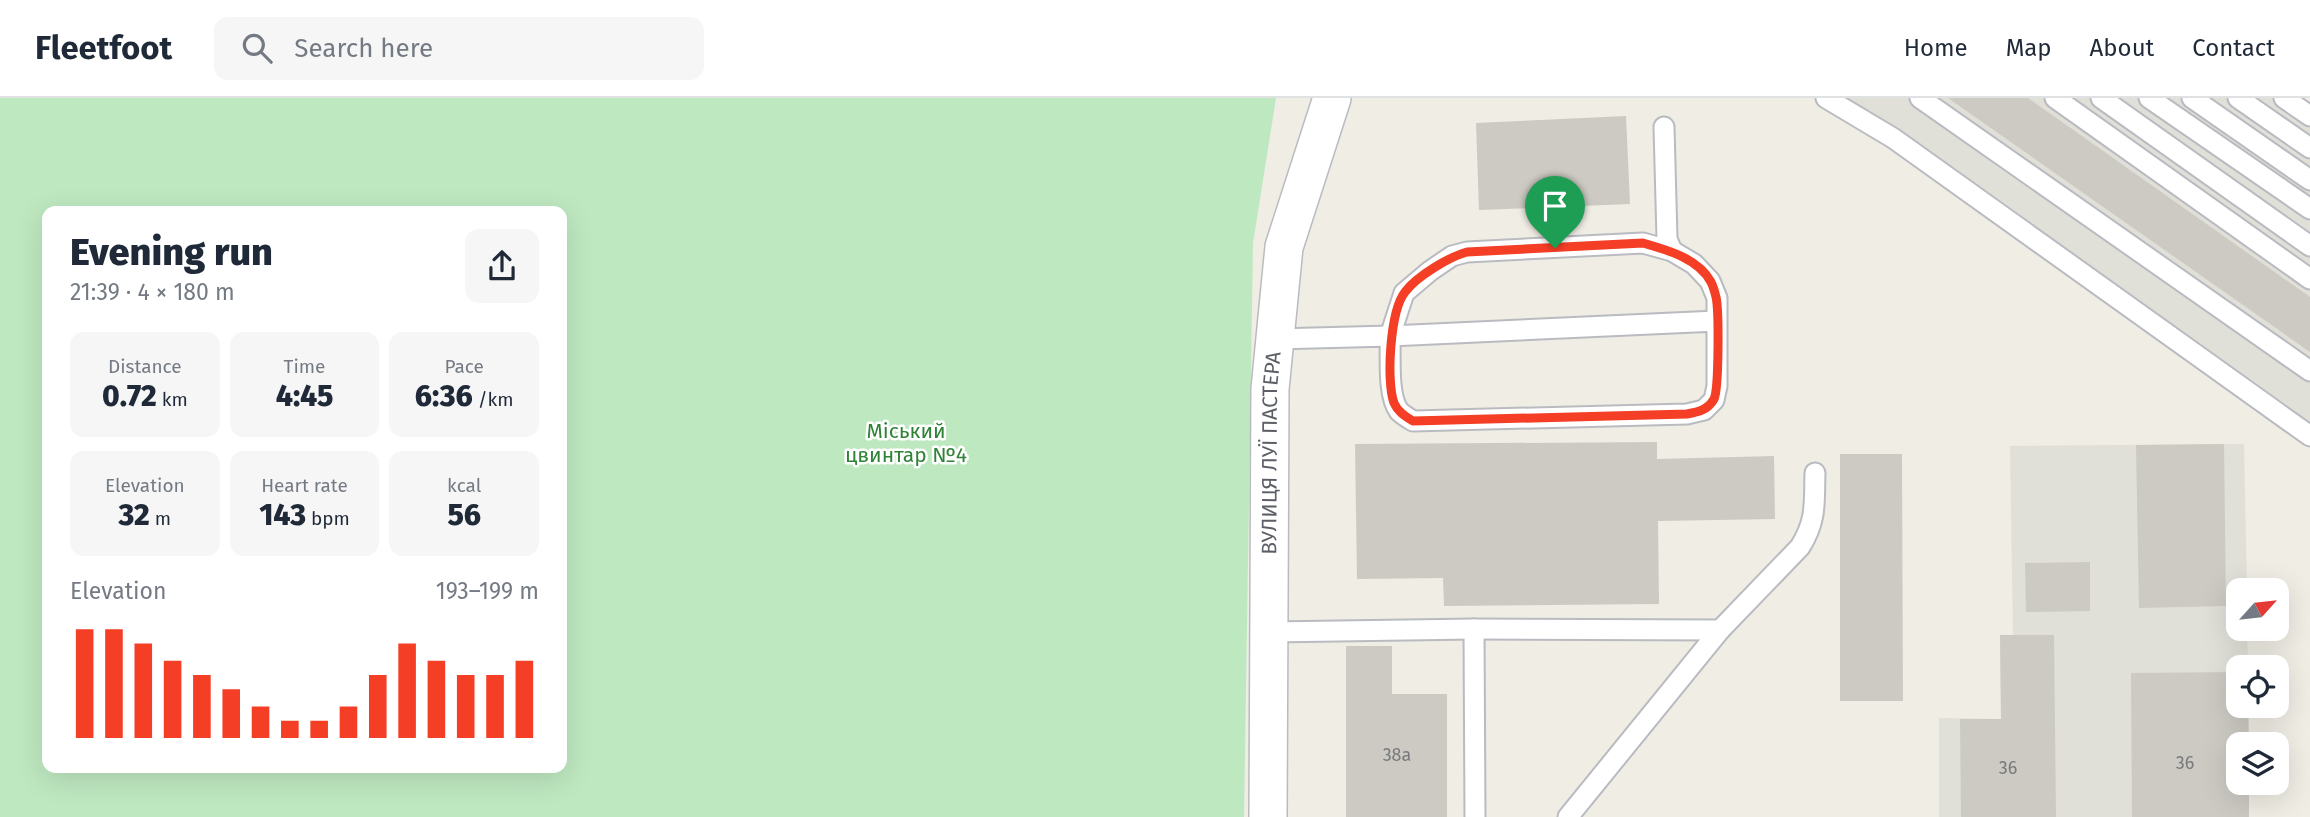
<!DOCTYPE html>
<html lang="en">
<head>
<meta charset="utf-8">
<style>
	:root { --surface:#fff; --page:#f6f6f7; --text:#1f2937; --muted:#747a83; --line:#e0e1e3; --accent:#f43e25 }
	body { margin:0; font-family:"Fira Sans",sans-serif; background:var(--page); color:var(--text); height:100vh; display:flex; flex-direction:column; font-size:26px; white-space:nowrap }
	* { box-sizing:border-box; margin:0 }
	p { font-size:23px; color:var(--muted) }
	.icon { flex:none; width:38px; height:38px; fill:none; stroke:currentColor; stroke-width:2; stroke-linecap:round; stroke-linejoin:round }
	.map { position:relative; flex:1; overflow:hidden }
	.sheet { position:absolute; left:42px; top:108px; width:525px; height:567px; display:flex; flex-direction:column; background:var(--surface); border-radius:14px; box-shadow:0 7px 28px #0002 }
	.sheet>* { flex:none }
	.needle { width:46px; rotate:63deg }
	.controls { position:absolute; left:2226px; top:480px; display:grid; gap:14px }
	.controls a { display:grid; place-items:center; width:63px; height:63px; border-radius:14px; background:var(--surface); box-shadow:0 7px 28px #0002; font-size:35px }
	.pin { position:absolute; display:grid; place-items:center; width:60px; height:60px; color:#fff; margin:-72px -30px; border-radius:50% 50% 50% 0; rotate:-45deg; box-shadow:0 0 7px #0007 }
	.pin .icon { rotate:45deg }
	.round { display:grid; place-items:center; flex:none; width:74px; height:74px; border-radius:14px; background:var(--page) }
	.head { display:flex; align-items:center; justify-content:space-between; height:119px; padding:0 28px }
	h1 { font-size:38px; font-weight:800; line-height:52px }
	.metrics { display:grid; grid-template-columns:repeat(3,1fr); gap:10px; height:119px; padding:7px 28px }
	.metrics div { display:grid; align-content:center; border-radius:14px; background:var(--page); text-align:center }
	.metrics b { font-size:30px; font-weight:800 }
	.metrics small { font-size:19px; font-weight:400 }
	.metrics p { font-size:19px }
	.chart { height:196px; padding:14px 28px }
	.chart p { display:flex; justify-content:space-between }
	.chart svg { width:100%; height:126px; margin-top:7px; stroke:var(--accent); stroke-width:6 }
	header { display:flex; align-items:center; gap:42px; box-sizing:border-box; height:98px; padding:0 35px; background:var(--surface); border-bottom:2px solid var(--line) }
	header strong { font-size:33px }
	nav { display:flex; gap:38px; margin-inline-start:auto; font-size:24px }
	.search { width:490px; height:63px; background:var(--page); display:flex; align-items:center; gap:18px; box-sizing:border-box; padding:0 24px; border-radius:14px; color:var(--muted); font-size:26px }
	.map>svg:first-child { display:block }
	.industrial { fill:#e0dfd8 }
	.green { fill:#bee8c0; fill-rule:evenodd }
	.building { fill:#cccac3 }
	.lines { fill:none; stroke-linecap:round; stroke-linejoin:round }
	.service-casing { stroke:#b9bbc1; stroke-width:23 }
	.minor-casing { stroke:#b9bbc1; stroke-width:40 }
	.service { stroke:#fff; stroke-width:19 }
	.minor { stroke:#fff; stroke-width:37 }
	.route-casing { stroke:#fff; stroke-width:14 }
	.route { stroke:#f43e25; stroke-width:9 }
	.labels { text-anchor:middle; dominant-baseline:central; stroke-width:5; stroke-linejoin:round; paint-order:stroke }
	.number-label { font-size:18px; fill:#787a7c }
	.park-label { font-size:21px; fill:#2f8236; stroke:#fff }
	.street-label { font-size:21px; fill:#5c5f65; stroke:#fff }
</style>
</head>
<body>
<header>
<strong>Fleetfoot</strong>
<div class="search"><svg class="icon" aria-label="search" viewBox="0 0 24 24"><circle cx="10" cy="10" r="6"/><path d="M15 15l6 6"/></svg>Search here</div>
<nav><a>Home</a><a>Map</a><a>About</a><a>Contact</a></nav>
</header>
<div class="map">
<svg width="2310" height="719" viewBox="0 0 2310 719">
	<rect width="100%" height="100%" fill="#efede4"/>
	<g class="industrial">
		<path d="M1826,0H2284L2310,18V338Z"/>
		<path d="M2244,346L2247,492H2238V530H2247L2248,569H2238V607H2248L2249,646H2238V684H2249V719H1939V620L2001,621L2000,537H2013L2010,348Z"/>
	</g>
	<path class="green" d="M0,0H1276L1253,145L1244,719H0ZM47,114H562V670H47Z"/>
	<g class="building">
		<path d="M1948,0H2028L2310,199V254Z"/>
		<path d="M1626,18L1630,106L1479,112L1476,25Z"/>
		<path d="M1657,344V361L1774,358L1775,421L1658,423L1659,506L1444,508L1443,480L1357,481L1355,346Z"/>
		<path d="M2224,346L2226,508L2139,510L2136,347Z"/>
		<path d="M1840,356H1902L1903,603H1840Z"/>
		<path d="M2090,464V513L2026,514L2025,465Z"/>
		<path d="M2000,537H2054L2056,719H1961L1960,621H2001Z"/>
		<path d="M1346,548H1392V596H1447V719H1346Z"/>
		<path d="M2238,574V607H2248L2249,646H2238V684H2249V719H2132L2131,575Z"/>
	</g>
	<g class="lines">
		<defs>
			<g id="service">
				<path d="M1826,0L1893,40L2310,338"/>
				<path d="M1920,0L2310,273"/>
				<path d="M2055,0L2310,181"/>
				<path d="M2101,0L2310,148"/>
				<path d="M2149,0L2310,111"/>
				<path d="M2192,0L2310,82"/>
				<path d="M2238,0L2310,50"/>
				<path d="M2284,0L2310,18"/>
				<path d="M1664,29L1667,141L1672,153"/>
				<path d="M1275,241L1390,238C1391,258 1387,297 1399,313C1403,317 1408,320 1413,323L1687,316L1704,312L1714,302L1717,288V200L1710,183L1694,166L1672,153L1643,145L1467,154L1452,158L1430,173L1404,195L1390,238L1717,223"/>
				<path d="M1474,531L1475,719"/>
				<path d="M1269,534L1474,531L1720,532L1800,449C1817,422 1814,405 1815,375"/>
				<path d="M1568,719L1720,532"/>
			</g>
			<g id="minor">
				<path id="s1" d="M1268,719L1270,291L1284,149L1332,0"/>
			</g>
		</defs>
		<use href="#service" class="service-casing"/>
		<use href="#minor" class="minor-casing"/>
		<use href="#service" class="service"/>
		<use href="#minor" class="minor"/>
	</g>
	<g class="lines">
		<defs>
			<path id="route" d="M1643,145C1667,152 1698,160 1711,184C1713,188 1715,195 1716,199C1719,212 1719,291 1714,301C1708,312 1698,314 1687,316L1413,323C1405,318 1398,314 1394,305C1386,283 1390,213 1405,194C1417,178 1449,159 1467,154Z"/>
		</defs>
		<use href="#route" class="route-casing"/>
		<use href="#route" class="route"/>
	</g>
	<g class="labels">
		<g class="number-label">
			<text x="1397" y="657">38а</text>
			<text x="2185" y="665">36</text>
			<text x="2008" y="670">36</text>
		</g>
		<g class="park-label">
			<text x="906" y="333">Міський<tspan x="906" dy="24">цвинтар №4</tspan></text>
		</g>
		<g class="street-label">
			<text stroke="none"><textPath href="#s1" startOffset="364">ВУЛИЦЯ ЛУЇ ПАСТЕРА</textPath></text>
		</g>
	</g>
</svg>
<div class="controls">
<a><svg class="needle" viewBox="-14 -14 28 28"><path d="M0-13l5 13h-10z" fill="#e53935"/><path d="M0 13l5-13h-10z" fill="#747a83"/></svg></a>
<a><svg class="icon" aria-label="locate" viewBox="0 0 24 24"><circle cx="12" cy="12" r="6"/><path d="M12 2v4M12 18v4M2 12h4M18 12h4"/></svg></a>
<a><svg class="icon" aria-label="layers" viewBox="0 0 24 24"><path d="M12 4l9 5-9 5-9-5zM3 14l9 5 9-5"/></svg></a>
</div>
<div class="pin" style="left:1555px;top:150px;background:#1e9e55"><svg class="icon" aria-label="arrive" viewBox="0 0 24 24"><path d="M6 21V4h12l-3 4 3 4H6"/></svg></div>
<section class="sheet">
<div class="head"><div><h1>Evening run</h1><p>21:39 · 4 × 180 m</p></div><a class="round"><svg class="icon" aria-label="share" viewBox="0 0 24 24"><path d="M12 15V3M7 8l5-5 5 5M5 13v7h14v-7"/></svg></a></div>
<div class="metrics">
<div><p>Distance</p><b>0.72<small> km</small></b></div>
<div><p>Time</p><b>4:45</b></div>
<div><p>Pace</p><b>6:36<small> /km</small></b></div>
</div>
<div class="metrics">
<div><p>Elevation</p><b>32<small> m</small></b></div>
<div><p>Heart rate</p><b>143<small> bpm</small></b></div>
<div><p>kcal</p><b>56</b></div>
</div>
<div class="chart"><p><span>Elevation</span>193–199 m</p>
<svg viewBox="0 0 160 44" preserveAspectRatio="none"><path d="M5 44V6M15 44V6M25 44V11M35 44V17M45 44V22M55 44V27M65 44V33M75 44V38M85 44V38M95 44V33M105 44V22M115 44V11M125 44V17M135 44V22M145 44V22M155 44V17"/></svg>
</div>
</section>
</div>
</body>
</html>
